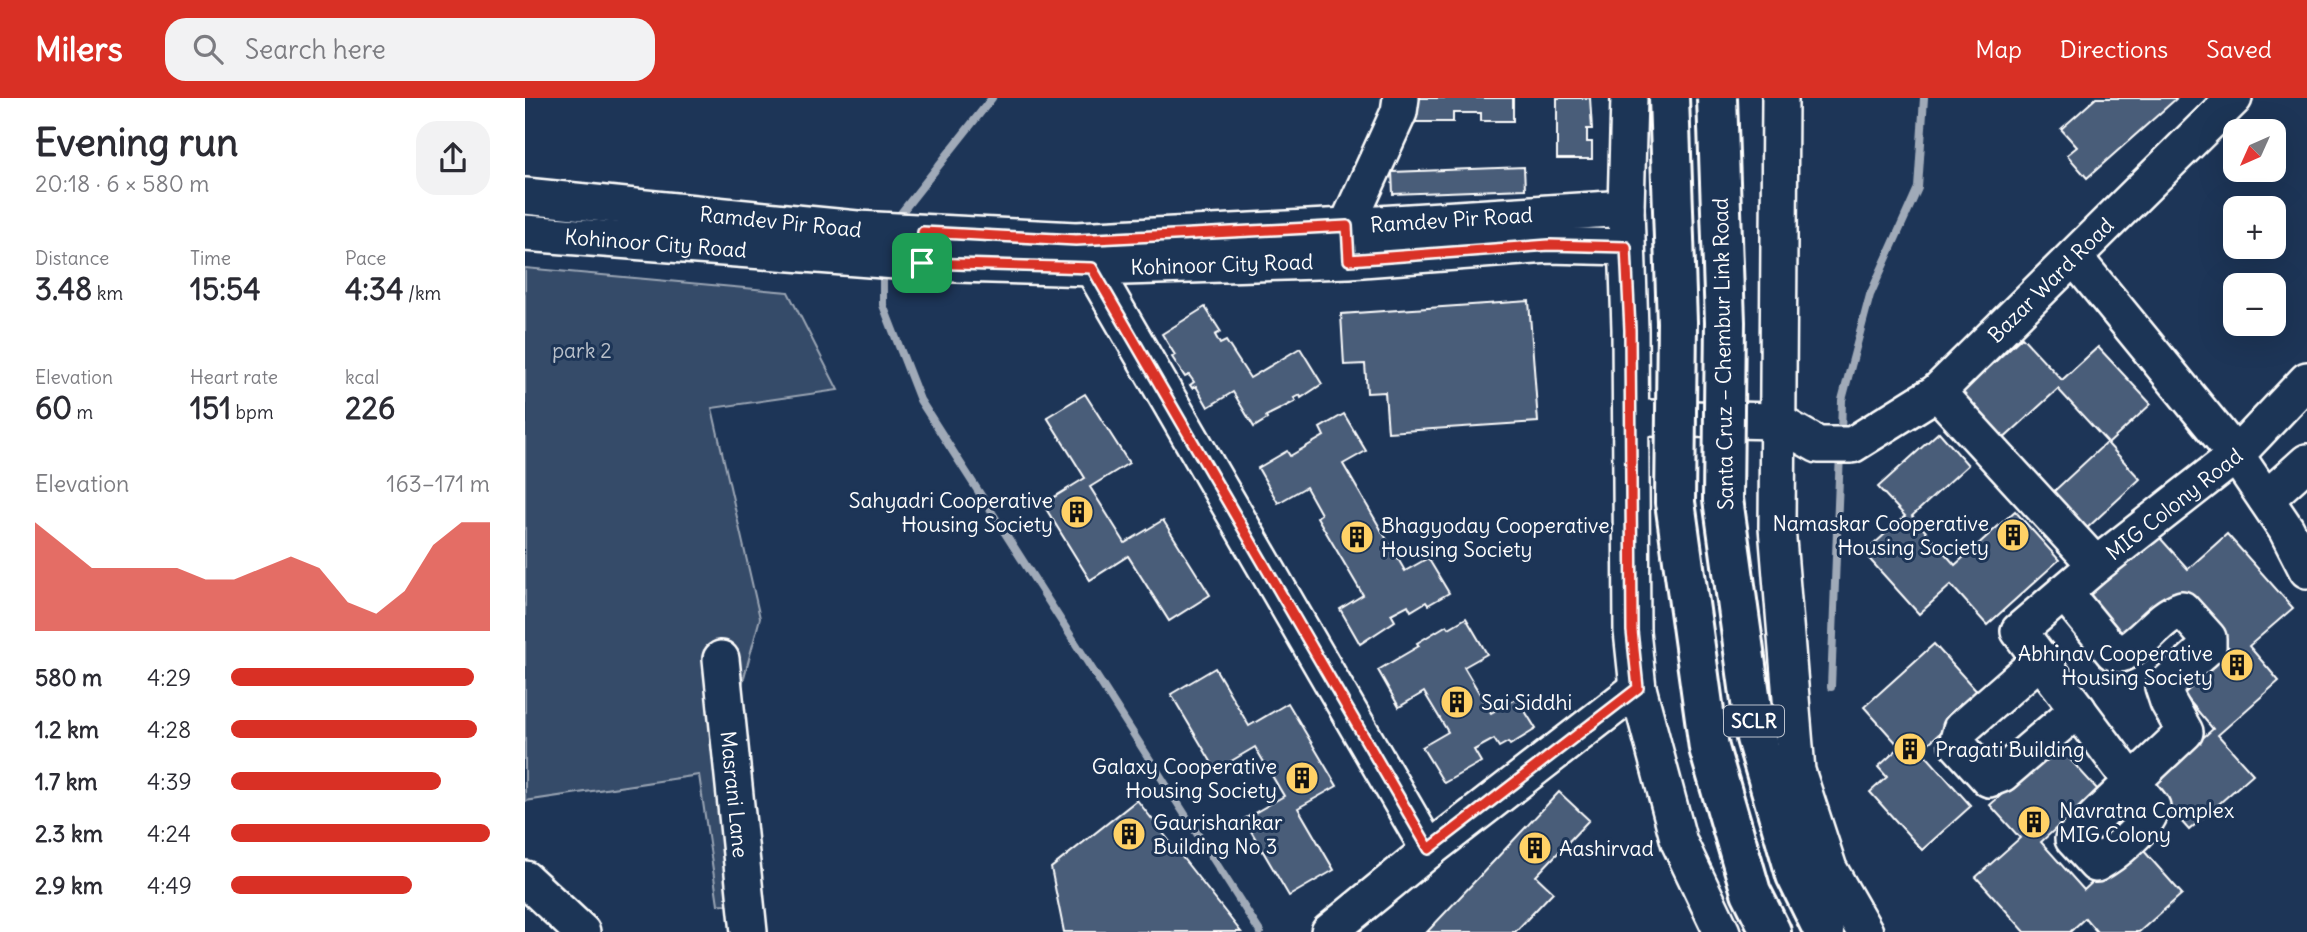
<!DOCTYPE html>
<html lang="en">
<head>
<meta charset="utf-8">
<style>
	:root { --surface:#fff; --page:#f2f2f3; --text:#2b2b33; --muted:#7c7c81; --accent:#d93025 }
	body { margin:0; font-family:Delius,sans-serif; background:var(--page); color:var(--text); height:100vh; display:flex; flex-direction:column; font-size:26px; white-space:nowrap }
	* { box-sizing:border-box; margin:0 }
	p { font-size:23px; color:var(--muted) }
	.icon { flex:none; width:38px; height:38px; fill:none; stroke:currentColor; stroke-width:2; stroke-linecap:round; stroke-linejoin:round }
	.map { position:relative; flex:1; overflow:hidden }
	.side { display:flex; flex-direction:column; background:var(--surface); width:525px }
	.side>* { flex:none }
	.needle { width:46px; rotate:225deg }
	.tools { position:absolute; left:1698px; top:21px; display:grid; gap:14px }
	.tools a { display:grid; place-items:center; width:63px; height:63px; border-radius:14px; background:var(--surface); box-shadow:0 7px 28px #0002; font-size:35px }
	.pin { position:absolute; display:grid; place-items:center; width:60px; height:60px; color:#fff; margin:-30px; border-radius:14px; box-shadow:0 4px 10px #0006 }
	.round { display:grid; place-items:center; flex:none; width:74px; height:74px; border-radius:21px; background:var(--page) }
	.head { display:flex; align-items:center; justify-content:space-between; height:119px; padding:0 35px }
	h1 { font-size:38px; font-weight:700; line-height:52px }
	.figures { display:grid; grid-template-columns:repeat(3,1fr); gap:10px; height:119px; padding:7px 35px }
	.figures div { display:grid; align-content:center }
	.figures b { font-size:30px; font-weight:700 }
	.figures small { font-size:19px; font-weight:400 }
	.figures p { font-size:19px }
	.chart { height:196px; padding:14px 35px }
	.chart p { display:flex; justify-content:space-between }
	.chart svg { width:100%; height:126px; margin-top:7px; fill:var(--accent); opacity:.7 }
	ul { padding:0 35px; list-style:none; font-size:23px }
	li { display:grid; grid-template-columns:112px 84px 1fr; align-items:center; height:52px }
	li i { height:18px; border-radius:9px; background:var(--accent) }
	header { display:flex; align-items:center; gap:42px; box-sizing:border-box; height:98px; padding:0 35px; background:var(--accent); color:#fff }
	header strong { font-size:33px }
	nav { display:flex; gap:38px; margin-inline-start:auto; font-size:24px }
	.search { width:490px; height:63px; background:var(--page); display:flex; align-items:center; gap:18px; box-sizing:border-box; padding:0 24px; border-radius:21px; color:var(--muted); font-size:26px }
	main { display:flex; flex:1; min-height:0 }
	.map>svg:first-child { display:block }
	.green { fill:#364b69; stroke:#9aa5b4; stroke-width:2 }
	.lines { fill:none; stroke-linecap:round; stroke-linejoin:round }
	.stream { stroke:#a0aab8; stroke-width:8 }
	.building { fill:#4a5d79; stroke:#fff; stroke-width:2 }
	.minor-casing { stroke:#fff; stroke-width:40 }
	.highway-casing { stroke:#fff; stroke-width:44 }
	.minor { stroke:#1d3557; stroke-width:35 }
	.highway { stroke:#1d3557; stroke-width:38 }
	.highway-bridge-casing { stroke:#fff; stroke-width:44; stroke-linecap:butt }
	.highway-bridge { stroke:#1d3557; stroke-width:38 }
	.route-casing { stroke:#fff; stroke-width:14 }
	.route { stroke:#d93025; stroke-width:9 }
	.labels { text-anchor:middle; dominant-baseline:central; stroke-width:6; stroke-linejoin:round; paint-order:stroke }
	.shield { fill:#1d3557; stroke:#bbc2cd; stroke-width:2 }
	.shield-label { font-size:19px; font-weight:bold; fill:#fff }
	.street-label { font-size:21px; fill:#fff; stroke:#1d3557 }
	.park-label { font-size:21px; fill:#b9c0ca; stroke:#1d3557 }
	.poi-label { font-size:21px; fill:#fff; stroke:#1d3557; text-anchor:start }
</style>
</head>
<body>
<header>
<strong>Milers</strong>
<div class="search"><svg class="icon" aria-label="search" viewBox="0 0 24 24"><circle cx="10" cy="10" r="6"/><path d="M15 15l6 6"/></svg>Search here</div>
<nav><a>Map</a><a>Directions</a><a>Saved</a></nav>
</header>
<main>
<section class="side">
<div class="head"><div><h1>Evening run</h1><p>20:18 · 6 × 580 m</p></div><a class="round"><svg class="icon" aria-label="share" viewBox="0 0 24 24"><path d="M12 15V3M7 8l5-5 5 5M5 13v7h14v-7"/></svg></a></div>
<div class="figures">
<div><p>Distance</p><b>3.48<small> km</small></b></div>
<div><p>Time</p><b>15:54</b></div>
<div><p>Pace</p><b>4:34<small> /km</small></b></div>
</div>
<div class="figures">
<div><p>Elevation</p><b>60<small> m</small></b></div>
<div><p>Heart rate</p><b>151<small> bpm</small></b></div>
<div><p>kcal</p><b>226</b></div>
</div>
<div class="chart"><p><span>Elevation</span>163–171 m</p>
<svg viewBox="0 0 160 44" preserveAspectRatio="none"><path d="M0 44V6L10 14L20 22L30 22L40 22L50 22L60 26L70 26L80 22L90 18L100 22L110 34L120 38L130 30L140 14L150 6L160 6V44z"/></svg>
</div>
<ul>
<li><b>580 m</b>4:29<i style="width:94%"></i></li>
<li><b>1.2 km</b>4:28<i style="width:95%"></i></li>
<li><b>1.7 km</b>4:39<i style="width:81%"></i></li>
<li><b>2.3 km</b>4:24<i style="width:100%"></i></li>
<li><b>2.9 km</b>4:49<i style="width:70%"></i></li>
</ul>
</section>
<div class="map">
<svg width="1782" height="834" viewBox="0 0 1782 834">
	<rect width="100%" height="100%" fill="#1d3557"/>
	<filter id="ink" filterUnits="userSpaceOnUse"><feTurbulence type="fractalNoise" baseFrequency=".0143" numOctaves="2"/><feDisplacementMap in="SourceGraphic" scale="14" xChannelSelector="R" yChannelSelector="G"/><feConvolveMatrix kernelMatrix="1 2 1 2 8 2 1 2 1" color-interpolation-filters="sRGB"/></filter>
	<g filter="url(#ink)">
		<path class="green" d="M0,170L263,194L313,292L187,310L235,520L204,635L218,807L193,806L174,677L0,703Z"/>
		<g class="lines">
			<g class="stream">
				<path d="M369,124L467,0"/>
				<path d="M358,171V207L395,302L735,834"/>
				<path d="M1316,338L1317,302L1345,197L1393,90L1399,0"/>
				<path d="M1306,589L1315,354"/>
			</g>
		</g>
		<g class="building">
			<path d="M888,0H988V23H956V15H928V24H889Z"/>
			<path d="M1032,0H1065L1067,31H1062V44H1067V61H1032Z"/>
			<path d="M1571,0H1652L1562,80L1542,57L1552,49L1536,31Z"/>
			<path d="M999,69L1000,91L868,96L867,74Z"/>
			<path d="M1004,203L1013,324L863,334L860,294L842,295L840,266L819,267L816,216Z"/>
			<path d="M680,209L696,234L690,237L695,246L701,243L725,280L775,250L797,286L776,300L775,297L769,300L771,303L741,318L742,321L729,329L708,294L683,309L671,288L667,290L665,287L669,284L664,277L660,279L647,259L650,257L637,236Z"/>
			<path d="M1497,239L1537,282L1573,249L1626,306L1583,346L1615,381L1560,432L1526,396L1582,344L1533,291L1475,344L1432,299Z"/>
			<path d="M560,296L604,365L565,389L600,445L638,422L685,497L644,523L603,458L565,482L518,406L560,380L522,319Z"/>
			<path d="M819,316L841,353L818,366L880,473L903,460L924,495L903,507L901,504L886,513L883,507L866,516L870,523L835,546L815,511L838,497L792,419L796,416L781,389L753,405L733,370L762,353L765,358L799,338L795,330Z"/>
			<path d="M1414,334L1443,367L1387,418L1430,467L1490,413L1534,462L1462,527L1426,487L1394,516L1339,455L1380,418L1353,389Z"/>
			<path d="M1627,431L1663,471L1702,436L1768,510L1724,548L1754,583L1693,637L1728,676L1664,732L1624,687L1688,631L1655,592L1704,550L1659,498L1597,551L1551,498Z"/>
			<path d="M941,520L962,556L939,569L966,615L992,600L1011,631L985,647L983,644L974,649L969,641L949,652L956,664L919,685L897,649L923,634L899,594L874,609L853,572L894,548L892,545L922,527L924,530Z"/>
			<path d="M1409,546L1456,598L1396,652L1446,708L1397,752L1345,694L1362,679L1353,669L1375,649L1339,609Z"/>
			<path d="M690,570L724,628L763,605L812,688L773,710L809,772L764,798L719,721L759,698L730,649L691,672L646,596Z"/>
			<path d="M1532,647L1573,692L1516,744L1559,792L1611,744L1657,796L1614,834H1572L1560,820L1545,834H1500L1451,779L1495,740L1465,707Z"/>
			<path d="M1034,694L1064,722L1011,778L1028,794L990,834H902Z"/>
			<path d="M612,702L716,834H539L526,770Z"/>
		</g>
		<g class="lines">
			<defs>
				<g id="minor">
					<path d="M1104,0L1101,110L1105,231L1107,533L1113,590L1154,744L1197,834"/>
					<path d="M1255,0L1252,429L1272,673L1304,771L1340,834"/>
					<path id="s1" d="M0,98L332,131L551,142L822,128L1101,110"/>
					<path id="s2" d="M0,135L397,165L567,170L824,162L1024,147L1101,149"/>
					<path d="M823,149L822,128L874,14L876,0"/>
					<path d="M557,152L904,752"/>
					<path d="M1549,159L1711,357L1761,431L1782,472"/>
					<path id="s3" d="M1412,294L1571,467L1711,357L1782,282"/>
					<path id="s4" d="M1122,320L1251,323L1293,347H1327L1412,294L1709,0"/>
					<path d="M1741,401L1782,364"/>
					<path d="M1539,494L1588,554L1596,556C1619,546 1633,519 1657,511L1683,540V549L1638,589L1643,604L1660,634L1607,684L1627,709C1624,728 1588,757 1571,766L1548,741L1607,684L1494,533L1571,467"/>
					<path id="s5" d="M196,561L224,834"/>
					<path d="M1516,561L1436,631L1432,646L1464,681L1477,676L1553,611"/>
					<path d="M0,781L57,834"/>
					<path d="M804,834L904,752L1113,590"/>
				</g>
				<g id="highway">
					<path d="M1198,401L1231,640L1271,777L1299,834"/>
					<path d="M1150,404L1184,650L1226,794L1246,834"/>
				</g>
			</defs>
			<use href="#minor" class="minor-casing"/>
			<use href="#highway" class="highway-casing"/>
			<use href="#minor" class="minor"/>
			<use href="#highway" class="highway"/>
			<defs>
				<g id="highway-bridge">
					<path d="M1144,0L1152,224L1150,404"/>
					<path d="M1192,0L1200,224L1198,401"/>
				</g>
			</defs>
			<use href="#highway-bridge" class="highway-bridge-casing"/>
			<use href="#highway-bridge" class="highway-bridge"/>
		</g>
	</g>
	<g class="lines" filter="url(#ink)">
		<defs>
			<path id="route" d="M822,128L824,162L1024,147L1101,149L1105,232L1107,533L1113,590L904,751L567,170L397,165L398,134L551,142Z"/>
		</defs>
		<use href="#route" class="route-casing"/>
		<use href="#route" class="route"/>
	</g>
	<defs>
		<symbol id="building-disc" viewBox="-11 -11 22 22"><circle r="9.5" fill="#ffd166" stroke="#1d3557"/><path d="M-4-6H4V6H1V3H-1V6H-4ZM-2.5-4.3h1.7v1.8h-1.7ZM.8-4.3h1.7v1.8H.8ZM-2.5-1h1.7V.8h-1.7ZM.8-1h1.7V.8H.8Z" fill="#111"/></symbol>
	</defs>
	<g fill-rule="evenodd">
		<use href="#building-disc" x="533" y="395" width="38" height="38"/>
		<use href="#building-disc" x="1469" y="418" width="38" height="38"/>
		<use href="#building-disc" x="813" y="420" width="38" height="38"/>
		<use href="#building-disc" x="1693" y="548" width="38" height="38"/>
		<use href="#building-disc" x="913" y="585" width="38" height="38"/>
		<use href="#building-disc" x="1366" y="632" width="38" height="38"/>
		<use href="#building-disc" x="758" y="661" width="38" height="38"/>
		<use href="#building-disc" x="1490" y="705" width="38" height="38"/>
		<use href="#building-disc" x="585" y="717" width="38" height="38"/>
		<use href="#building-disc" x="991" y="731" width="38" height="38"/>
	</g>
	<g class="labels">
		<rect class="shield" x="1199" y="607.5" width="60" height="31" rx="5"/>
		<g class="shield-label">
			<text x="1229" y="623">SCLR</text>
		</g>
		<g class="street-label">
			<text stroke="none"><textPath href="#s1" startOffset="929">Ramdev Pir Road</textPath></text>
			<text stroke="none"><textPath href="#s1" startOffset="257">Ramdev Pir Road</textPath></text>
			<text stroke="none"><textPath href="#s2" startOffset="131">Kohinoor City Road</textPath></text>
			<text stroke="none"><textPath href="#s2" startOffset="698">Kohinoor City Road</textPath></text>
			<text stroke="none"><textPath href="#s4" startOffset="471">Bazar Ward Road</textPath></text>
			<text transform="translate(1198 256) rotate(-91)">Santa Cruz – Chembur Link Road</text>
			<text stroke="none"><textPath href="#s3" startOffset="334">MIG Colony Road</textPath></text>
			<text stroke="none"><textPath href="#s5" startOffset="136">Masrani Lane</textPath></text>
		</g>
		<g class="park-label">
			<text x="57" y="252">park 2</text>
		</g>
		<g class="poi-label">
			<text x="528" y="402" text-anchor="end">Sahyadri Cooperative<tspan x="528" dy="24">Housing Society</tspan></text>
			<text x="1464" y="425" text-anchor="end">Namaskar Cooperative<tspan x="1464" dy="24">Housing Society</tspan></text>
			<text x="856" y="427">Bhagyoday Cooperative<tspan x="856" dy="24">Housing Society</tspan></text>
			<text x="1688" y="555" text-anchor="end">Abhinav Cooperative<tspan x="1688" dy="24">Housing Society</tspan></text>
			<text x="956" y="604">Sai Siddhi</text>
			<text x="1410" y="651">Pragati Building</text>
			<text x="752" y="668" text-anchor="end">Galaxy Cooperative<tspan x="752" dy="24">Housing Society</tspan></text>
			<text x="1534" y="712">Navratna Complex<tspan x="1534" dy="24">MIG Colony</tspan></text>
			<text x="628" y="724">Gaurishankar<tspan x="628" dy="24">Building No 3</tspan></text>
			<text x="1034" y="750">Aashirvad</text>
		</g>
	</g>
</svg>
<div class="tools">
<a><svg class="needle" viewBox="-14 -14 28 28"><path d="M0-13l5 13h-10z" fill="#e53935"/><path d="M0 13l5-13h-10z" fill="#7c7c81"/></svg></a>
<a>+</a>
<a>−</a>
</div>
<div class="pin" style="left:397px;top:165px;background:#1e9e55"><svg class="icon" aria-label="arrive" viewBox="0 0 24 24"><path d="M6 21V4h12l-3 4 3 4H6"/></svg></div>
</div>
</main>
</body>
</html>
